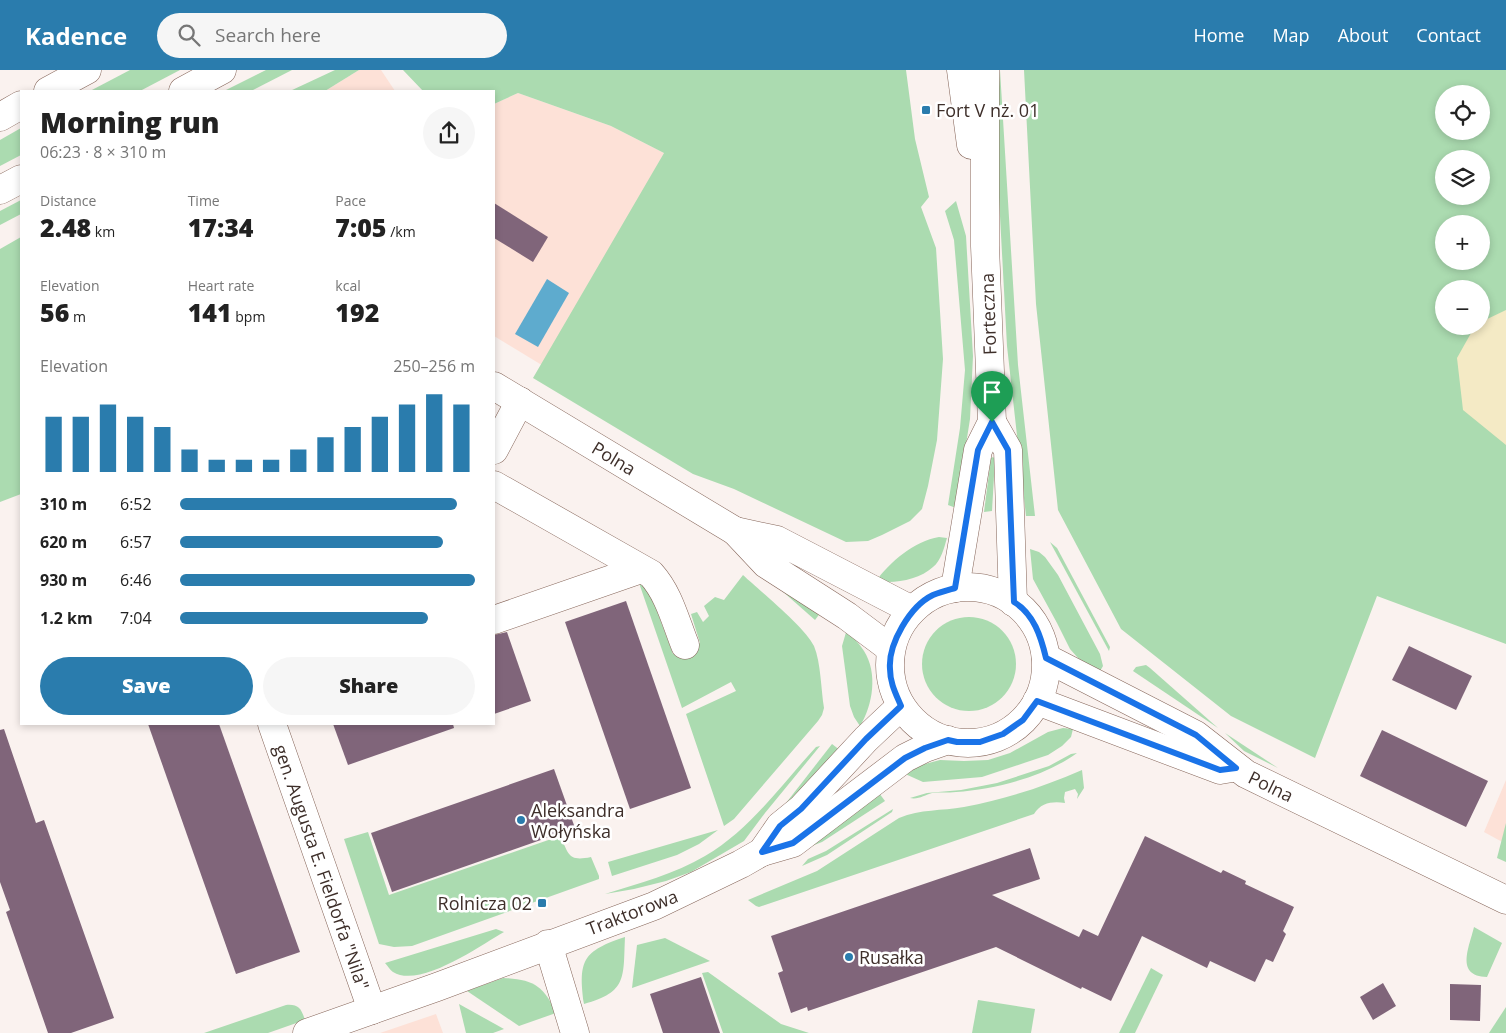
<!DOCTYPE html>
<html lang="en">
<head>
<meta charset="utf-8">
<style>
	:root { --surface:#fff; --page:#f6f6f6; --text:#222; --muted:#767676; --accent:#2a7cad }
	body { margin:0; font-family:"Open Sans",sans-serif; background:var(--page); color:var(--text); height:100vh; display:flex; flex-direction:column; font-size:19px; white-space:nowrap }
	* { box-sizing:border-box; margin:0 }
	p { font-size:16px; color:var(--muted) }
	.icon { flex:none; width:28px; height:28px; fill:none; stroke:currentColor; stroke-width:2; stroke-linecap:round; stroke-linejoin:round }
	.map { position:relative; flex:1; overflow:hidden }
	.side { position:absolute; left:20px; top:20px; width:475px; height:635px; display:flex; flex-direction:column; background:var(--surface); border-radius:0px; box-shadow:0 2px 8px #0003 }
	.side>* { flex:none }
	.fabs { position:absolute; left:1435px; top:15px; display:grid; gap:10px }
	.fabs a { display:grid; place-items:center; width:55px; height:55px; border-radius:50%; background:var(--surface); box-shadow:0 2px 8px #0003; font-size:25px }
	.pin { position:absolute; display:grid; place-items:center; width:42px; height:42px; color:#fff; margin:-51px -21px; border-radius:50% 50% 50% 0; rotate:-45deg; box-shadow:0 0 5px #0007 }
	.pin .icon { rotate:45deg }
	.round { display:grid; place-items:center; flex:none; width:52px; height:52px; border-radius:26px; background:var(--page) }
	.summary { display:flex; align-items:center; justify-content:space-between; height:85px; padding:0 20px }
	h1 { font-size:28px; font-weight:800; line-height:38px }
	.stats { display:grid; grid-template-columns:repeat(3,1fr); gap:8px; height:85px; padding:5px 20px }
	.stats div { display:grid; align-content:center }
	.stats b { font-size:25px; font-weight:800 }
	.stats small { font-size:14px; font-weight:400 }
	.stats p { font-size:14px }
	.chart { height:140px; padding:10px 20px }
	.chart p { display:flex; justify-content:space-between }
	.chart svg { width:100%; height:90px; margin-top:5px; stroke:var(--accent); stroke-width:6 }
	.primary-button { display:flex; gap:10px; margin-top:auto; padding:10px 20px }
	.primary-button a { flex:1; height:58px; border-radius:30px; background:var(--accent); color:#fff; font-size:20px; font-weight:800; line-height:58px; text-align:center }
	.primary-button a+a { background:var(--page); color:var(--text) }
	ul { padding:0 20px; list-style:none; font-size:16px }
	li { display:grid; grid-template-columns:80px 60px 1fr; align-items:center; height:38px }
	li i { height:12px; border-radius:6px; background:var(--accent) }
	header { display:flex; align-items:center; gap:30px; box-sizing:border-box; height:70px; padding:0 25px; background:var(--accent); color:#fff }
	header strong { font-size:24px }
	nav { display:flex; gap:28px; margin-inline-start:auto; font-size:18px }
	.search { width:350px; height:45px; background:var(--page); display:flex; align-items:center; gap:12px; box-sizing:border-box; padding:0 18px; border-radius:28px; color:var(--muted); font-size:19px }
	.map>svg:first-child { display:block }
	.built { fill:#fde1d7 }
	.green { fill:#abdbb0; fill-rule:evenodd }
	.sand { fill:#f4eac5 }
	.water { fill:#5eabce }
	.building { fill:#80657a }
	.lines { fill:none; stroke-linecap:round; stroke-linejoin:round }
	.minor-casing { stroke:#86665a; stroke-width:29 }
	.tertiary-casing { stroke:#86665a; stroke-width:29 }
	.minor { stroke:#fff; stroke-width:28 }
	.tertiary { stroke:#fff; stroke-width:28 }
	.route-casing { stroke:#fff; stroke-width:10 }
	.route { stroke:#1a73e8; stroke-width:6 }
	.poi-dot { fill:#2a7cad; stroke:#fff; stroke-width:2 }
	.labels { text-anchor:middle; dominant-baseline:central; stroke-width:5; stroke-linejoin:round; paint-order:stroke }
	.poi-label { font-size:18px; fill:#3e2f2a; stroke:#fff; text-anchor:start }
	.street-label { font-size:18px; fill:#3e2f2a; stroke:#fff }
</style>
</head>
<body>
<header>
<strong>Kadence</strong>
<div class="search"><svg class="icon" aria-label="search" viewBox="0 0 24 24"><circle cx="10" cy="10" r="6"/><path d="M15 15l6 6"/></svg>Search here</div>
<nav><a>Home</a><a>Map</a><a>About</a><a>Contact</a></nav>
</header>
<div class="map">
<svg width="1506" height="963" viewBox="0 0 1506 963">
	<rect width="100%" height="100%" fill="#faf2ef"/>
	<g class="built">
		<path d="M359,0H381L395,21H325Z"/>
		<path d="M518,23L611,56L664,83L545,297L494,266V34Z"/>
		<path d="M1506,710V774L1484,762Z"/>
		<path d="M436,944L443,963H380Z"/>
	</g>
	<g class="green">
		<path d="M130,0H180L140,21H90Z"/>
		<path d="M266,0H292L251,21H224Z"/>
		<path d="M335,0H359L325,21H290Z"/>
		<path d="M403,0H906L915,69L929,127L921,137L936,178L943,289L937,370L928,416L922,439L910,451L882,465L868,471L846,472L734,419L693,404L533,308L664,83L611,56L518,23L494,34V21H423Z"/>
		<path d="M1000,0L1018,295L1035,446H1026L1007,276L996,72Z"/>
		<path d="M1024,0H1506V574L1377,526L1315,688L1231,646L1121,559L1058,440L1036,234ZM1444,24H1481V61H1444ZM1444,89H1481V126H1444ZM1444,154H1481V191H1444ZM1444,219H1481V256H1444Z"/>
		<path d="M21,58V85L0,96V70Z"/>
		<path d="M21,130V144L0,155V141Z"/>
		<path d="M956,131L966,166L973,286L970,349L956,438L948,435L960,358L965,300L954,170L945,141Z"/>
		<path d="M21,167V424L0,432V179Z"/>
		<path d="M993,387L995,389L992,441L984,442L991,388Z"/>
		<path d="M939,467L947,468C944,478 941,491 933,497C919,510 894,514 876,511C890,492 914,471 939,467Z"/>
		<path d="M1050,472L1057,478L1110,577L1109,581Z"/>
		<path d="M1030,479L1039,482L1045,487L1058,505L1100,584L1103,596L1099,603L1078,588L1070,579L1057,553L1033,509Z"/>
		<path d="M746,489L821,542L815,550Z"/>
		<path d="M743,505C760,521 805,557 814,576C821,593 821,620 824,638L822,645L818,651L734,749L724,756L686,644L736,621L731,612L682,638L638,510L645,509L673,584L700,573L691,544L697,542L703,552L709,546L704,536L715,527L724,530Z"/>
		<circle cx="969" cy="594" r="47"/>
		<path d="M847,559C852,567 859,573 864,581C878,603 873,635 860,656L854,647L850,636L842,576Z"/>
		<path d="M1146,595L1150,598L1218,658L1133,601L1136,597Z"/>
		<path d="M1063,658L1073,659L1071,667L1062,676L1048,685L982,707L923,712L903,703L921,695L940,690L964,691L988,690L1010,683L1048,662Z"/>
		<path d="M1225,663L1278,698L1244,681Z"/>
		<path d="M832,674L841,681L772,751Z"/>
		<path d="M820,676L765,743L744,771L691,802L666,811L634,819L605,824C639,813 675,804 705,786C750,760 781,715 816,677Z"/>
		<path d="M1077,683C1044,707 996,719 956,722C948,723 940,722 932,723C925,725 918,730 910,728L927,723L961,720L997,713L1049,696L1071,684Z"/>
		<path d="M1082,700L1084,718L1077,729L1078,724L1075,719L1065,722L1064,728L1065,733C1054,731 1041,732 1034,744L759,837L756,836L748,830L817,801L899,748C921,739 941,741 964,737C1006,729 1043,717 1082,700Z"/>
		<path d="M879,723L885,731L822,772L804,779Z"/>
		<path d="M893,739L892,742L827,785L802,796L808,789L826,781Z"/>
		<path d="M1506,753V792L1497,788Z"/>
		<path d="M718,760L699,774L677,785L612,806L608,792Z"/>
		<path d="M368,762L389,825L560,766C569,784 568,792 591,787L599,806V809L412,876L394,877L379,874L344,769Z"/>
		<path d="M1474,857L1502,873L1487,907C1455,906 1469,878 1474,857Z"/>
		<path d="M496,859L504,862C481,875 420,919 393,902C390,900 388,896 385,893Z"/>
		<path d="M625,867C623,907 628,922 584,934C578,890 583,881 625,867Z"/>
		<path d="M665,868L710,891L632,918L637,875Z"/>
		<path d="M1151,898L1163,905L1135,963H1119Z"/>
		<path d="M708,902L781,954L809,963H723L702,903Z"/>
		<path d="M503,908C533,909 544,916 556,943L519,956L467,921Z"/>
		<path d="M978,930L1035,939L1031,963H972Z"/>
		<path d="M459,934L504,959L493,963H466Z"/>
		<path d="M286,935C298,934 301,938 305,950L268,963H204Z"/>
		<path d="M1506,937V963H1489Z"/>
	</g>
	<path class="sand" d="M1506,240V375L1463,340L1457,288L1475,256H1481V252Z"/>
	<path class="water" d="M547,209L569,223L538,277L515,264Z"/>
	<g class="building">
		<path d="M494,133L548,167L533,192L494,168Z"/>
		<path d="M626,531L691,718L630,739L565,552Z"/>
		<path d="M507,562L531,631L494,644V565Z"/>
		<path d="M1409,576L1472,606L1456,640L1392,610Z"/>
		<path d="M148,654H219L300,882L236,904Z"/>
		<path d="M333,654H453L454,658L348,695Z"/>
		<path d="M4,659L36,753L44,750L114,948L71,963H48L6,842L10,840L0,812V660Z"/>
		<path d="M1382,660L1488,711L1466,757L1360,706Z"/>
		<path d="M554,699L575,758L392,822L371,763Z"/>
		<path d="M1145,766L1221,803L1223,800L1246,811L1245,814L1294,837L1283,861L1286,864L1273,892L1266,889L1255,912L1210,891L1207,898L1142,866L1111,931L1082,917L1081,919L996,877L808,941L807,937L791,943L778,903L783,901L771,866L1030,778L1040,809L992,825L1079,867L1083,859L1098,866Z"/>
		<path d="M701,907L720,963H663L650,924Z"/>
		<path d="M1383,913L1396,936L1373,950L1360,927Z"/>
		<path d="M1450,914L1481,915L1480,951L1450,950Z"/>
	</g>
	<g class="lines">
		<defs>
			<g id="minor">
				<path d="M961,0L971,75"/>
				<path d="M494,316L735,461"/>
				<path d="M992,352L1008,380L1013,532"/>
				<path d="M494,380L520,331"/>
				<path d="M494,415L651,504C669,524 675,550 685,575"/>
				<path d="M955,518L978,380L992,352L985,176V0"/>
				<path d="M494,550L641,499"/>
				<path d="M891,579L847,546L766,494L735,461L777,470L912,540"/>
				<path d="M272,654L372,940"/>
				<path d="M548,874L575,963"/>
			</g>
			<g id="tertiary">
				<path d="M48,21L87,0"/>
				<path d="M183,21L222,0"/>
				<path d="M0,47L21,35"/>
				<path d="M0,120L21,109"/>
				<circle cx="968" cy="595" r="78"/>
				<path d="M1046,588L1196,665L1246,704L1506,830"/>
				<path d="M1037,631L1220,700L1232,698"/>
				<path d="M762,782L793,773L905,688L925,678L948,670"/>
				<path d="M307,963L437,917L654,836L741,794L762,782L780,756L801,739L866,669L901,636"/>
			</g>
		</defs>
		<use href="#minor" class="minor-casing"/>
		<use href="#tertiary" class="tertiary-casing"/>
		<use href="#minor" class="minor"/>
		<use href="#tertiary" class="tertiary"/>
	</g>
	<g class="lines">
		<defs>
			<path id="route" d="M992,352L1008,380L1014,532C1034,544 1041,567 1046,588L1196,665L1236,698L1220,700L1037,631L1023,650L1003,664L980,672H957L948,670L925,678L905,688L793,773L762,782L780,756L801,739L866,669L901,636C896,624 890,613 890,599C888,574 910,536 933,525C940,522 948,520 955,518L978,380Z"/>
		</defs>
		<use href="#route" class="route-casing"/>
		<use href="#route" class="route"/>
	</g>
	<g class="poi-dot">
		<rect x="921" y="35" width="10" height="10" rx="2.5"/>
		<circle cx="521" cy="750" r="5"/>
		<rect x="537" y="828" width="10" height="10" rx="2.5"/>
		<circle cx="849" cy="887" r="5"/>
	</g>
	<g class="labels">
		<g class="poi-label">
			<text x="936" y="40">Fort V nż. 01</text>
			<text x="531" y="740">Aleksandra<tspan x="531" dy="21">Wołyńska</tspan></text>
			<text x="532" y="833" text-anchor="end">Rolnicza 02</text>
			<text x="859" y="887">Rusałka</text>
		</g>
		<g class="street-label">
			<text transform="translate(988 244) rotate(-92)">Forteczna</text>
			<text transform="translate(614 388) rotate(31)">Polna</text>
			<text transform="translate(1271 716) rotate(26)">Polna</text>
			<text transform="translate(322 797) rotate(71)">gen. Augusta E. Fieldorfa "Nila"</text>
			<text transform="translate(632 842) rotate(-21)">Traktorowa</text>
		</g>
	</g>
</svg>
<div class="fabs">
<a><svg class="icon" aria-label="locate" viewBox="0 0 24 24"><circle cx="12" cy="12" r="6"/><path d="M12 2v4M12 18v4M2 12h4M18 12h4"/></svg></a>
<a><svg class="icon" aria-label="layers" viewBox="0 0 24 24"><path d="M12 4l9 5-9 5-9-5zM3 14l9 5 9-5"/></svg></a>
<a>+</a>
<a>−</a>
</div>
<div class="pin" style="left:992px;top:352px;background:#1e9e55"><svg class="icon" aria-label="arrive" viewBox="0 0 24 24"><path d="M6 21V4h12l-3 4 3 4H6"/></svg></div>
<section class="side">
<div class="summary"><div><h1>Morning run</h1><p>06:23 · 8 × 310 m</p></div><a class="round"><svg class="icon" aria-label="share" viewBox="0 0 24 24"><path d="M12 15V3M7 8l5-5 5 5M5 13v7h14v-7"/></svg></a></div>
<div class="stats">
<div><p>Distance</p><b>2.48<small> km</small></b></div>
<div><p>Time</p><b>17:34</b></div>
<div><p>Pace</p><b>7:05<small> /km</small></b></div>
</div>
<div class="stats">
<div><p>Elevation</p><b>56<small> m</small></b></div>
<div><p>Heart rate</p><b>141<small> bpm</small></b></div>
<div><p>kcal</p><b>192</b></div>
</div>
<div class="chart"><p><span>Elevation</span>250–256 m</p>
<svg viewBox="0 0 160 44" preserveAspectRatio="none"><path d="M5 44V17M15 44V17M25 44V11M35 44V17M45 44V22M55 44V33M65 44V38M75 44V38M85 44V38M95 44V33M105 44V27M115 44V22M125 44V17M135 44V11M145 44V6M155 44V11"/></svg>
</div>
<ul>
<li><b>310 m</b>6:52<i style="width:94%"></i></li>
<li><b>620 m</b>6:57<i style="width:89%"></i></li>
<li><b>930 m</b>6:46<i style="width:100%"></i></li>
<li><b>1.2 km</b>7:04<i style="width:84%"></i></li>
</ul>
<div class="primary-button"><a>Save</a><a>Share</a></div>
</section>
</div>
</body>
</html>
